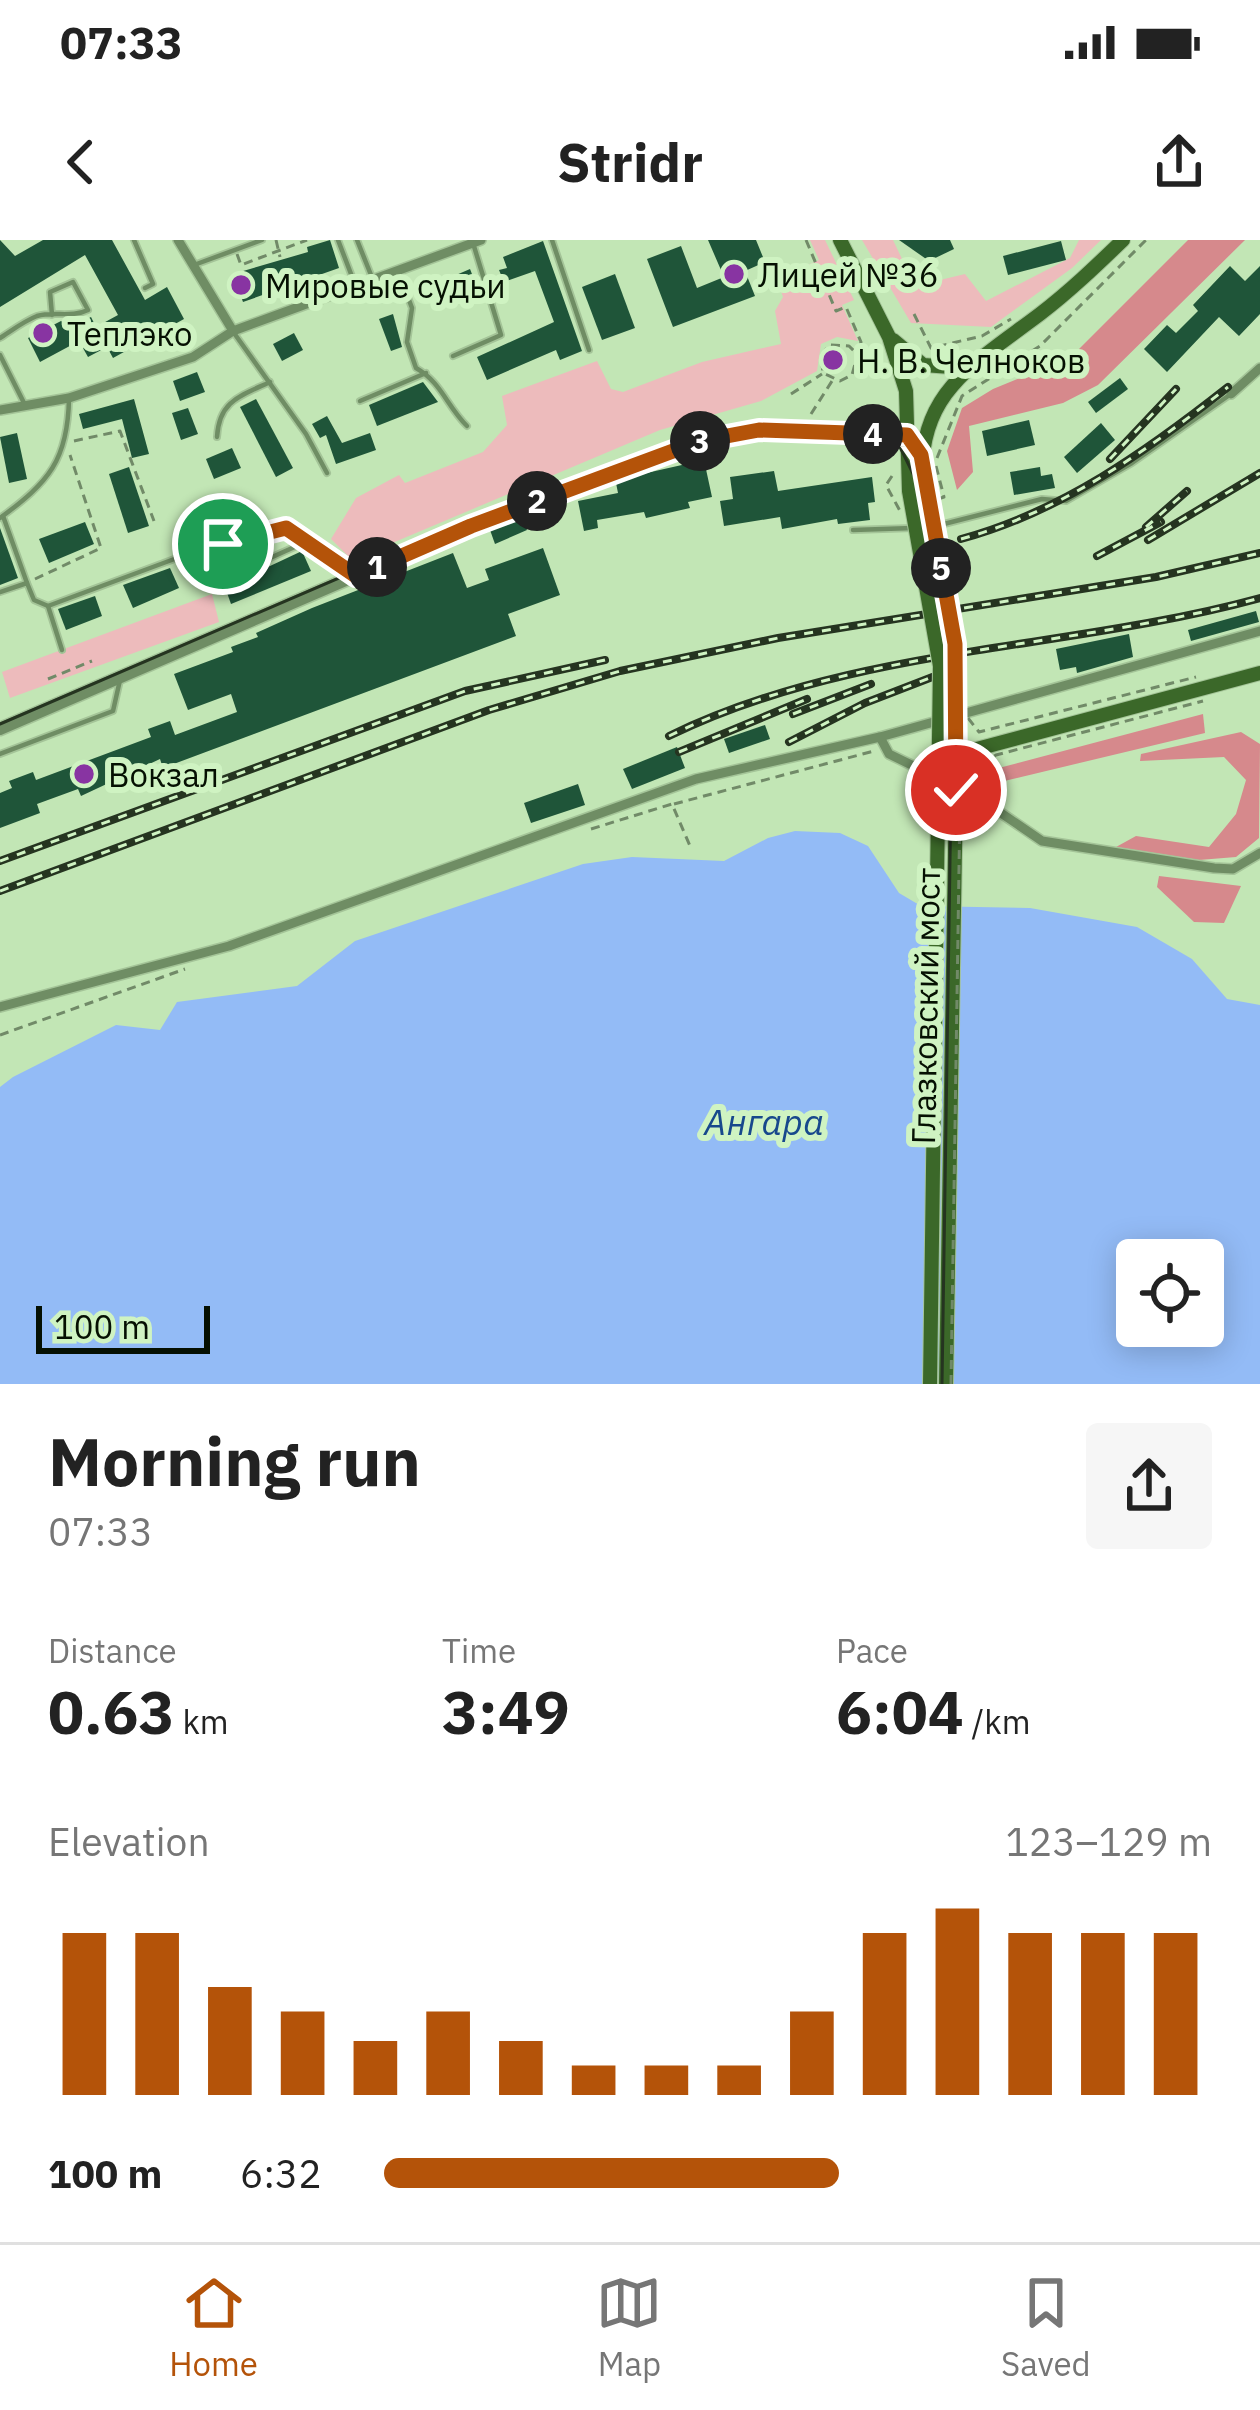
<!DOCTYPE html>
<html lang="en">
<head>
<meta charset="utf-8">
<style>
	:root { --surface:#fff; --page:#f6f6f6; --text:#222; --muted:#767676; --line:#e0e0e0; --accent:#b45309 }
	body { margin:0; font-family:"IBM Plex Sans",sans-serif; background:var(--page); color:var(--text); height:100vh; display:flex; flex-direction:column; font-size:45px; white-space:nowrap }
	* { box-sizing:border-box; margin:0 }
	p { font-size:39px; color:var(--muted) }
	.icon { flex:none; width:66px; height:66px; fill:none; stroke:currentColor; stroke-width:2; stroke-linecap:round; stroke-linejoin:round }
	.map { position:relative; height:1144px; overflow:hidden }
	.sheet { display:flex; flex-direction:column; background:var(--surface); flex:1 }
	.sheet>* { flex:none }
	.tools { position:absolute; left:1116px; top:999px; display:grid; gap:24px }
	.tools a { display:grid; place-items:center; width:108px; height:108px; border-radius:12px; background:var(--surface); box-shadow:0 6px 30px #0003; font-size:60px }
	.scale { position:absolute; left:36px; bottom:30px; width:174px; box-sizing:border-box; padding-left:12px; border:6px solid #051002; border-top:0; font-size:33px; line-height:42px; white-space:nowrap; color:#051002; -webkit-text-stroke:9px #cff3c2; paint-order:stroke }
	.pin { position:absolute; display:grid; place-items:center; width:102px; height:102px; color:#fff; margin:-51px; border:6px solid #fff; border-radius:50%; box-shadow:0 3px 12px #0007 }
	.km { position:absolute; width:60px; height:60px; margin:-30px; border-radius:50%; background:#222; color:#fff; font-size:33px; line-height:60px; text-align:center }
	.round { display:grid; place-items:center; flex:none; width:126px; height:126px; border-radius:12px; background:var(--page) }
	.summary { display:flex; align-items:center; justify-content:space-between; height:204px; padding:0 48px }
	h1 { font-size:66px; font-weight:700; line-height:90px }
	.metrics { display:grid; grid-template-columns:repeat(3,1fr); gap:18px; height:204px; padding:12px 48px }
	.metrics div { display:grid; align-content:center }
	.metrics b { font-size:60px; font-weight:700 }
	.metrics small { font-size:33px; font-weight:400 }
	.metrics p { font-size:33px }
	.chart { height:336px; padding:24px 48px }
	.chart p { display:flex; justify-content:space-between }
	.chart svg { width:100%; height:216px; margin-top:12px; stroke:var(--accent); stroke-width:6 }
	ul { padding:0 48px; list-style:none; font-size:39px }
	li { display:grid; grid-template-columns:192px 144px 1fr; align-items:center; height:90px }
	li i { height:30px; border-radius:15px; background:var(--accent) }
	.status { display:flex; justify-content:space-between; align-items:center; height:84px; padding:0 60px; background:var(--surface); direction:ltr }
	.status svg { height:33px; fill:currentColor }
	header { display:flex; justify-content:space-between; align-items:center; height:156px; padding:0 48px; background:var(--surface); font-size:54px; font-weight:700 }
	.dock { display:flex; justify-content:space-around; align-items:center; height:168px; border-top:3px solid var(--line); background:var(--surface); font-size:33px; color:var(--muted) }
	.dock a { display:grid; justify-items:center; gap:6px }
	.dock .current { color:var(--accent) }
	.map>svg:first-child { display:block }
	.green { fill:#edbbbc }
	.forest { fill:#d6898c }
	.water { fill:#93bbf6; fill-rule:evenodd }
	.building { fill:#1f5539 }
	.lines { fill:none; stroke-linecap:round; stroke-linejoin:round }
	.service-casing { stroke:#a4c498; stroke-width:8 }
	.minor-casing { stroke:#a4c498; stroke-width:12 }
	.tertiary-casing { stroke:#a4c498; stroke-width:15 }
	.secondary-casing { stroke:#a4c498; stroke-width:16 }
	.path { stroke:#718a68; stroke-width:3; stroke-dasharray:9 6; stroke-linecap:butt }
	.service { stroke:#6f8d64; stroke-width:4.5 }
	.minor { stroke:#6f8d64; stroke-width:9 }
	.tertiary { stroke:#6f8d64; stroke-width:12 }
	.secondary { stroke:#3b6829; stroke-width:14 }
	.tram { stroke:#253420; stroke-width:3 }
	.rail-casing { stroke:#253420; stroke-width:8 }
	.rail { stroke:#cff3c2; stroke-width:3; stroke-dasharray:9; stroke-linecap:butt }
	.secondary-bridge-casing { stroke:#a4c498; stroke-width:16; stroke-linecap:butt }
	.path-bridge { stroke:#718a68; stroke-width:3; stroke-dasharray:9 6; stroke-linecap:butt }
	.secondary-bridge { stroke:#3b6829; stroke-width:14 }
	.route-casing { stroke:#fff; stroke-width:24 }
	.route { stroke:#b45309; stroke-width:15 }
	.poi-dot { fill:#8834a2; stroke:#cff3c2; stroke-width:4.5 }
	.labels { text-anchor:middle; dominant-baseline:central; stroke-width:12; stroke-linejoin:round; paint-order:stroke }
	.poi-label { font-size:33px; fill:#051002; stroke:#cff3c2; text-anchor:start }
	.street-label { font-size:33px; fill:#051002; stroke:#cff3c2 }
	.water-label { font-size:36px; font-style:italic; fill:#17488c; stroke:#cff3c2 }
</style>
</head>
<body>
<div class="status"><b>07:33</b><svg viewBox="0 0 49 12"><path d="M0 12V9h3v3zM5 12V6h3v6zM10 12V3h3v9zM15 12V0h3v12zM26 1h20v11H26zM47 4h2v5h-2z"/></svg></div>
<header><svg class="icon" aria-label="back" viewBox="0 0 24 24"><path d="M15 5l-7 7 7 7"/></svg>Stridr<svg class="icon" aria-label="share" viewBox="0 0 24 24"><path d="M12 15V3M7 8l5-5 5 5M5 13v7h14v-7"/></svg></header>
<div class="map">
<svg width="1260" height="1144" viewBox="0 0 1260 1144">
	<rect width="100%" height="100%" fill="#c2e6b5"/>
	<g class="green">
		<path d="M810,0H825L854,60L842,65L858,101L837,97L821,104L817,131L761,161L660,190L352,320L331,299L356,258L399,235L405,243L483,212L507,185L502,156L597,121L611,149L623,152L702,122L781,104L775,71L783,57L777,39L819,20Z"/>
		<path d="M862,0H893L915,46L965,34L986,61L1070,18L1079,0H1101L1072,28L991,87L911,83Z"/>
		<path d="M212,354L219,382L10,458L2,432Z"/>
	</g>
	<g class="forest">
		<path d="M1188,0H1245L1098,145L1063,163L969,186L973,232L957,250L947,211L962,168L993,149L1071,117Z"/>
		<path d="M1203,474L1205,493L1000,542L995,529Z"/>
		<path d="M1241,492L1260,504L1259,598L1236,617L1199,620L1116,607L1136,596L1209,607L1236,574L1246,540L1224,517L1140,521L1141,514Z"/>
		<path d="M1159,636L1241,646L1224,683L1194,682L1157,647Z"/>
	</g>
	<path class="water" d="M795,591L840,593L868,606L899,653L921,666L1030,668L1137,687L1192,719L1227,759L1260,765V1144H0V847L13,837L116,785L160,790L177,762L297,746L355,701L583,624L632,617L724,621L768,598ZM1137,1020H1203V1086H1137Z"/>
	<g class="building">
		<path d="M0,0L15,16L43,0H112L145,60L167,47L184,79L113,118L107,107L88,117L79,101L40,122L28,98L61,81L71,87L91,77L96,87L118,75L85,15L0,67Z"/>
		<path d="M330,0L339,28L243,62L233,34L308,12L307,7Z"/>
		<path d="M708,0H756L765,22L745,31L755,56L673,87L647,19L681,6L697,48L724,37Z"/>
		<path d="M899,0H950L954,9L929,21Z"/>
		<path d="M543,1L582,111L560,120L556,110L487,140L477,117L554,82L535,31L504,42L499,30L507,28L503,17Z"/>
		<path d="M1061,1L1066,20L1008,35L1003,16Z"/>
		<path d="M1230,26L1245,41L1260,26V74L1239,96L1219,77L1167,132L1144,109L1167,85L1176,93L1198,71L1193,65Z"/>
		<path d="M470,29L479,52L433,68L426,48Z"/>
		<path d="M615,34L635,88L602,100L582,47Z"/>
		<path d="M393,74L402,107L391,111L379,79Z"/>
		<path d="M294,93L303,110L282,121L273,104Z"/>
		<path d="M197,132L205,152L180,161L173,141Z"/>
		<path d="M1120,138L1128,149L1096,173L1088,162Z"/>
		<path d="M423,142L438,162L377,186L369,165Z"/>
		<path d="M134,159L149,214L132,218L122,179L83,189L79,174Z"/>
		<path d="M256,159L293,228L276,237L240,167Z"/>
		<path d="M188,168L198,194L181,200L172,173Z"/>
		<path d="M327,176L342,203L370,193L376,210L336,224L326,195L320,198L312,184Z"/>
		<path d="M1029,180L1035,205L987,216L982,191Z"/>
		<path d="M1101,183L1115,200L1077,233L1064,217Z"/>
		<path d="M17,193L27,239L9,243L0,197Z"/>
		<path d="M232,208L241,228L214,239L206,219Z"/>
		<path d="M704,220L712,257L688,262L690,268L646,278L644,272L597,280L598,288L584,291L578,261L618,253L616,243L642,234Z"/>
		<path d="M129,227L149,286L128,293L109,234Z"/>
		<path d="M1040,227L1041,236L1052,234L1055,248L1014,255L1010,232Z"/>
		<path d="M774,231L778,251L872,237L875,262L868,263L870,280L838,284L837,279L782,289L780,277L724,286L720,261L733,259L730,237Z"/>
		<path d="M522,278L527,290L495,304L490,290Z"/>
		<path d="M85,282L94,304L49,323L39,299Z"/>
		<path d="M0,288L18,338L0,345Z"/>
		<path d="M543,308L560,355L508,374L516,396L163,528L160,519L81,556L78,549L37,564L40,573L0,588V553L12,548L9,541L33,532L36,540L151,497L148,489L170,481L175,495L237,472L231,454L188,470L174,434L233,412L231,407L258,397L256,393L312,368L453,313L467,348L489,340L485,329Z"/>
		<path d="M302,311L311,331L231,364L225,347Z"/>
		<path d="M170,328L179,348L133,368L123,345Z"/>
		<path d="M95,356L102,376L66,390L58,369Z"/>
		<path d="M1256,371L1259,382L1191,401L1188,390Z"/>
		<path d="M1129,394L1133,417L1077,433L1076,427L1060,430L1056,409Z"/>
		<path d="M765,485L770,499L729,513L724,499Z"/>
		<path d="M677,507L685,528L632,549L623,529Z"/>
		<path d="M578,544L585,565L531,583L524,563Z"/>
	</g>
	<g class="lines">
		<defs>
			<g id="service">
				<path d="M134,0L153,44L145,48"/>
				<path d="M338,0L356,47"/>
				<path d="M357,0L373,40"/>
				<path d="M552,0L589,110"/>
				<path d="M194,25L262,0"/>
				<path d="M398,31L412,68L407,102L416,128C442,143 446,165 467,186"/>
				<path d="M234,93L306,194L327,233"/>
				<path d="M0,98C11,91 24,81 37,76C53,71 72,78 88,70L73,42L50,52L52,75"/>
				<path d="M0,115L25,165"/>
				<path d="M453,116L501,95L473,3"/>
				<path d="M360,161L426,133"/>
				<path d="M217,197C219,161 240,156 270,142"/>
				<path d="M3,276L27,343"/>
				<path d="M0,278C49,242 68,220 69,158"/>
				<path d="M936,286L1042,259L1066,261L1132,223L1231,154"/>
				<path d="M853,290L913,288"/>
				<path d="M247,298L286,288L310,300"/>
				<path d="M219,341L310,300L351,333"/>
				<path d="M0,352L27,343L34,360L48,366L177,318"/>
				<path d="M48,366L62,410"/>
				<path d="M0,514L113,471L120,440"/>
			</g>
			<g id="minor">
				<path d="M178,0L233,91"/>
				<path d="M1231,154L1260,128"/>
				<path d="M0,170L69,158L193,117L233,91L481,0"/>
				<path d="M880,497L889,514L979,558L1042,601L1214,628L1233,629L1260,613"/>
				<path d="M0,767L229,706L696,539L880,497L1260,391"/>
			</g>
			<path id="tertiary" d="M0,489L471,286L700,201L759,190L907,195"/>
			<g id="secondary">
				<path d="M840,0L889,97L906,151L909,251"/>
				<path d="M893,100L923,125L965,128"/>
				<path d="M923,248C914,154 974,124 1040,74C1070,51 1096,26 1123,0"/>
				<path d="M958,514L1260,433"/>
				<path d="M946,1144L956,550"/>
			</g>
		</defs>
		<use href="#service" class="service-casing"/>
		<use href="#minor" class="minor-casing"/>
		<use href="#tertiary" class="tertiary-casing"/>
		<use href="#secondary" class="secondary-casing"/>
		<g class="path">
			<path d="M276,0L280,17"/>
			<path d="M806,0L836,71L846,67L861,102L852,135L840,141L823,133L821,116L829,105L849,106L855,112"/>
			<path d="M237,14L241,25L307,0"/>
			<path d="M914,74L931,108L982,96L1011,79"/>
			<path d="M859,125L885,130"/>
			<path d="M791,154L822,134"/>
			<path d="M811,174L832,141"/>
			<path d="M74,201L120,191L154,281"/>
			<path d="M937,218L962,156L1040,106L1146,0"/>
			<path d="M936,226L944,257L938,259"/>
			<path d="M892,236L886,245L900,271"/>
			<path d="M185,316L239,300"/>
			<path d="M35,339L101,308L70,215"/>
			<path d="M48,439L92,421"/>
			<path d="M674,564L874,511"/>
			<path d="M591,589L672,564L690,606"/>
			<path d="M0,795L185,729"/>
		</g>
		<use href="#service" class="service"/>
		<use href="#minor" class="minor"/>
		<use href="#tertiary" class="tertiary"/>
		<use href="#secondary" class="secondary"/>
		<path class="tram" d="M0,484L469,282L698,197L759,185H835L876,192L900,207L920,248L953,423L942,1144"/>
		<defs>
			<g id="rail">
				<path d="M1110,219L1176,149"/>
				<path d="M1146,287L1187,251"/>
				<path d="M961,299C1061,272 1147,211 1228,147"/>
				<path d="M1148,300L1260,233"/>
				<path d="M1097,316L1161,282"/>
				<path d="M793,474L871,444"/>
				<path d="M669,496C853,406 1066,411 1260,358"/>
				<path d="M789,502L865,463L948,431"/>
				<path d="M679,512L807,459"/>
				<path d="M0,621L465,451L605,420"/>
				<path d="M0,651L489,470L620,431L778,398L1156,337L1260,313"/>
			</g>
		</defs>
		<use href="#rail" class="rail-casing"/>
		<use href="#rail" class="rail"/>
		<defs>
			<g id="secondary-bridge">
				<path d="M923,248L954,405L956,550"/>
				<path d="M909,251L940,426L930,1144"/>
			</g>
		</defs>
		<use href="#secondary-bridge" class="secondary-bridge-casing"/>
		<g class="path-bridge">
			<path d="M968,478L979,492L1196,437"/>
			<path d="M969,532L996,515L1203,461"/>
			<path d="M951,1144L960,564"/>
		</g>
		<use href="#secondary-bridge" class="secondary-bridge"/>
	</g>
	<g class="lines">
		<defs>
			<path id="route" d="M223,304L286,288L356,336L471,286L700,201L759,190L907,195L921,215L955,404L956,550"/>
		</defs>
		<use href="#route" class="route-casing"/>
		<use href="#route" class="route"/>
	</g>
	<g class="poi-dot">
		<circle cx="734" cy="34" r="12"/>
		<circle cx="241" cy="45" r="12"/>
		<circle cx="43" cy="93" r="12"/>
		<circle cx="833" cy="120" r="12"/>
		<circle cx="84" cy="534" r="12"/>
	</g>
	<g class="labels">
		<g class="poi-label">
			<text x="758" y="34">Лицей №36</text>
			<text x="265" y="45">Мировые судьи</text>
			<text x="67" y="93">Теплэко</text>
			<text x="857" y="120">Н. В. Челноков</text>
			<text x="108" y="534">Вокзал</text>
		</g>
		<g class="street-label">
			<text transform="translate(925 766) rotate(-89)">Глазковский мост</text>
		</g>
		<g class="water-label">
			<text x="764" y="881">Ангара</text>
		</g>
	</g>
</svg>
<div class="tools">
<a><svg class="icon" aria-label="locate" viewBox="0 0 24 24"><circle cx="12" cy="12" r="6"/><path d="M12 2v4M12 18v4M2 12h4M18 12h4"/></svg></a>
</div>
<div class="scale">100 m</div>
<div class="pin" style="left:223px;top:304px;background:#1e9e55"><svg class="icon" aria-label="arrive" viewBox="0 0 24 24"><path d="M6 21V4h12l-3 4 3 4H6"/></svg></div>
<div class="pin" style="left:956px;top:550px;background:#d93025"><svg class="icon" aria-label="check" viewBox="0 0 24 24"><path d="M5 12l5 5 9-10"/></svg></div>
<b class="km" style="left:377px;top:327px">1</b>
<b class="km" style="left:537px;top:261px">2</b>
<b class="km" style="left:700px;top:201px">3</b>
<b class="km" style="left:873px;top:194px">4</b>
<b class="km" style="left:941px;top:328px">5</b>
</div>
<section class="sheet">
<div class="summary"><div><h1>Morning run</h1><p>07:33</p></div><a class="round"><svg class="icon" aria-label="share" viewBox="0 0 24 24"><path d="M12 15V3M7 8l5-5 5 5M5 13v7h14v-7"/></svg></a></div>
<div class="metrics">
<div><p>Distance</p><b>0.63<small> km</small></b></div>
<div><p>Time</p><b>3:49</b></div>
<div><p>Pace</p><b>6:04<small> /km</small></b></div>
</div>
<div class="chart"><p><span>Elevation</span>123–129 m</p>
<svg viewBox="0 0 160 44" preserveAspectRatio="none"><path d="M5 44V11M15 44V11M25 44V22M35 44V27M45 44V33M55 44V27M65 44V33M75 44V38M85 44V38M95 44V38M105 44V27M115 44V11M125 44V6M135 44V11M145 44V11M155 44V11"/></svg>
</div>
<ul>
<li><b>100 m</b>6:32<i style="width:55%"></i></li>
</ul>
</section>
<nav class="dock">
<a class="current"><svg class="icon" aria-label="home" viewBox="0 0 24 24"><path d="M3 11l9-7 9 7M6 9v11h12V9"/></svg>Home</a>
<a><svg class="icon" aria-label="map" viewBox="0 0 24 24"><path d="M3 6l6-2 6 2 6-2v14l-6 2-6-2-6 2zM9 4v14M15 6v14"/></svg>Map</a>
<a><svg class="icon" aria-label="saved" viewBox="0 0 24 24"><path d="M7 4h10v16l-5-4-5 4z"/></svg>Saved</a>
</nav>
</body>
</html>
